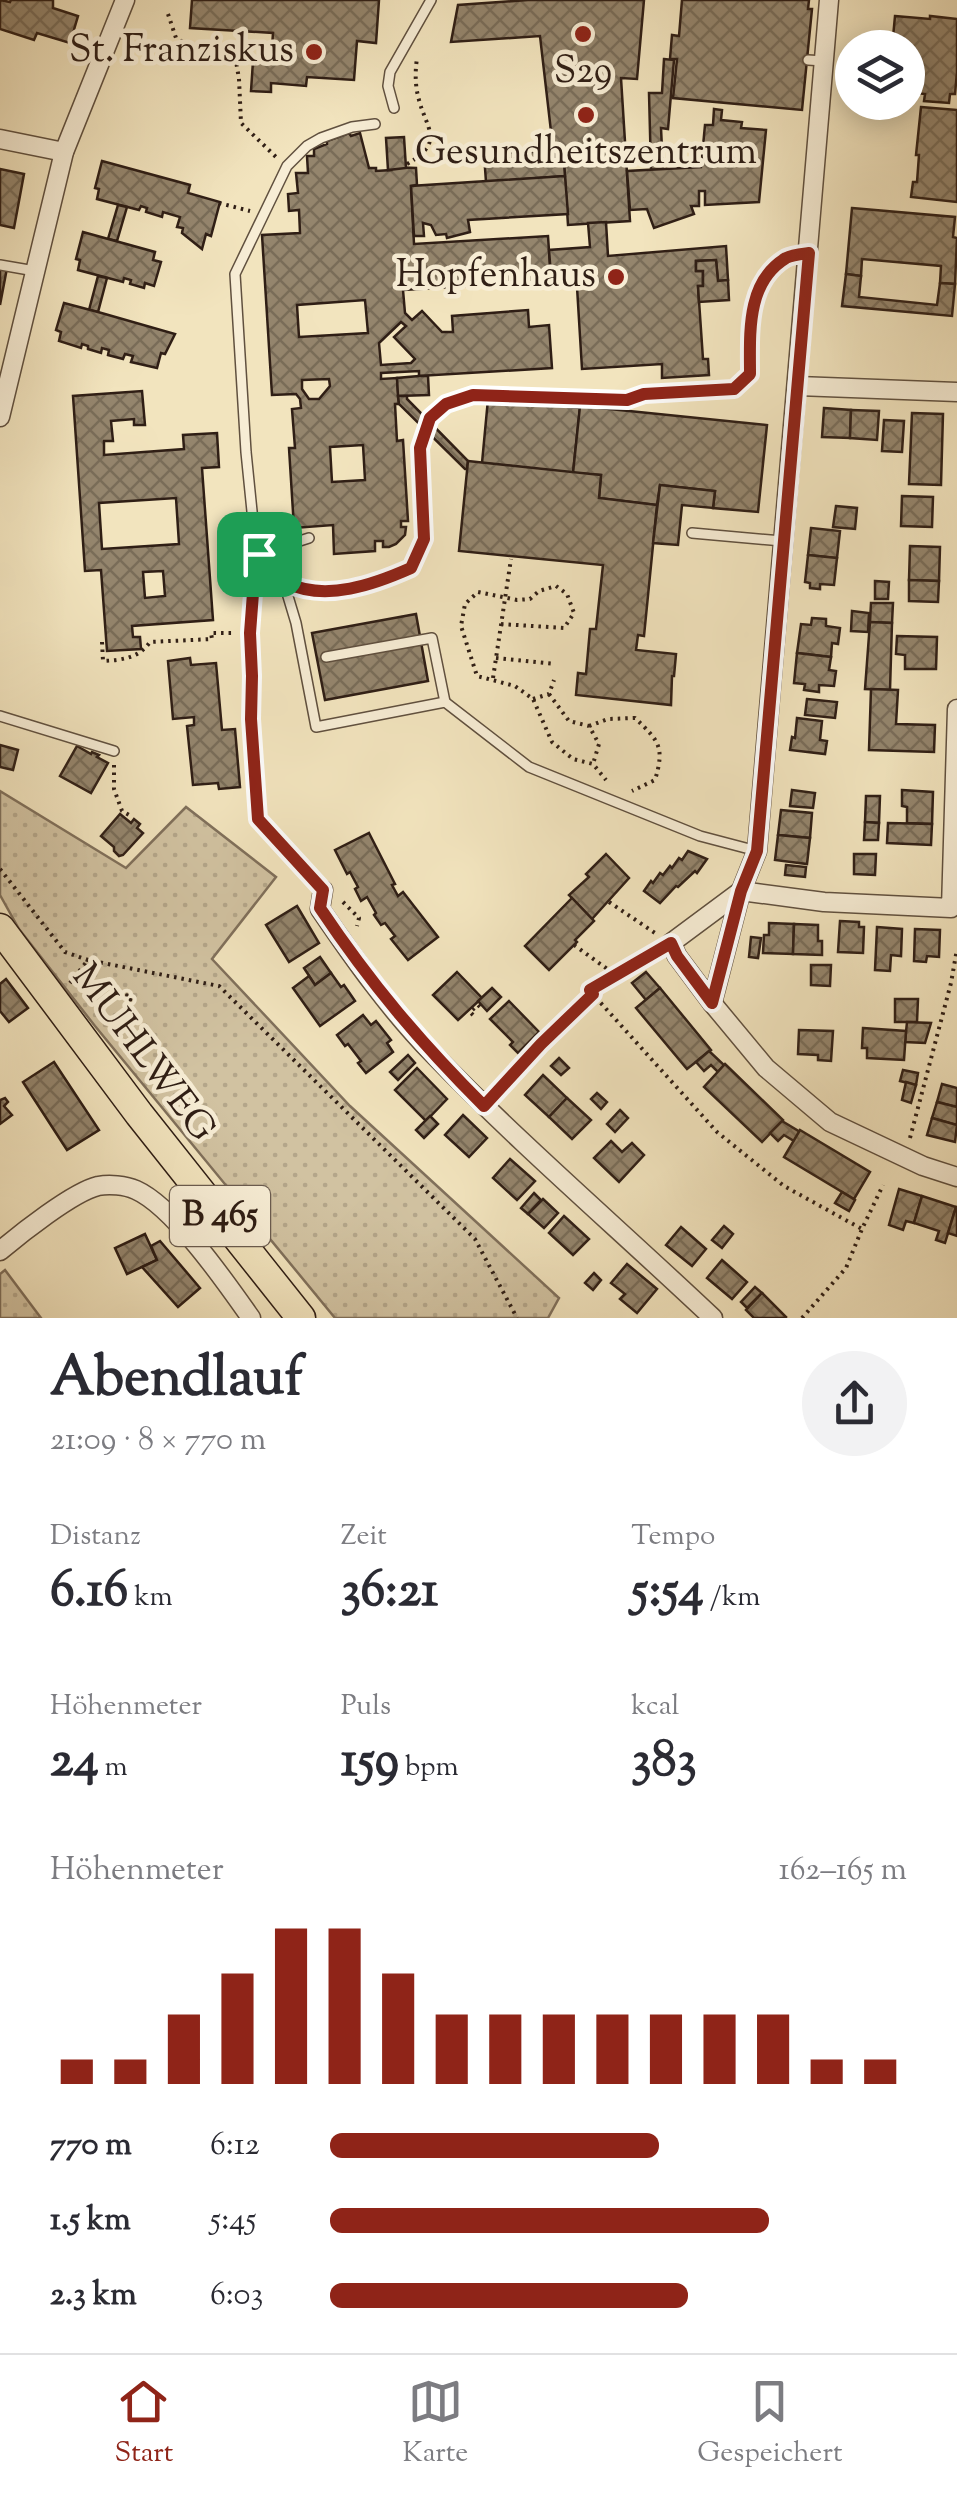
<!DOCTYPE html>
<html lang="de">
<head>
<meta charset="utf-8">
<style>
	:root { --surface:#fff; --page:#f2f2f3; --text:#2b2b33; --muted:#7c7c81; --line:#e1e1e2; --accent:#8f2418 }
	body { margin:0; font-family:"Sorts Mill Goudy",serif; background:var(--page); color:var(--text); height:100vh; display:flex; flex-direction:column; font-size:38px; white-space:nowrap }
	* { box-sizing:border-box; margin:0 }
	p { font-size:32px; color:var(--muted) }
	.icon { flex:none; width:55px; height:55px; fill:none; stroke:currentColor; stroke-width:2; stroke-linecap:round; stroke-linejoin:round }
	.map { position:relative; height:1318px; overflow:hidden }
	.drawer { display:flex; flex-direction:column; background:var(--surface); flex:1 }
	.drawer>* { flex:none }
	.controls { position:absolute; left:835px; top:30px; display:grid; gap:20px }
	.controls a { display:grid; place-items:center; width:90px; height:90px; border-radius:50%; background:var(--surface); box-shadow:0 5px 25px #0003; font-size:50px }
	.pin { position:absolute; display:grid; place-items:center; width:85px; height:85px; color:#fff; margin:-42px; border-radius:20px; box-shadow:0 5px 15px #0006 }
	.round { display:grid; place-items:center; flex:none; width:105px; height:105px; border-radius:52px; background:var(--page) }
	.headline { display:flex; align-items:center; justify-content:space-between; height:170px; padding:0 50px }
	h1 { font-size:55px; font-weight:800; line-height:75px }
	.figures { display:grid; grid-template-columns:repeat(3,1fr); gap:15px; height:170px; padding:10px 50px }
	.figures div { display:grid; align-content:center }
	.figures b { font-size:50px; font-weight:800 }
	.figures small { font-size:28px; font-weight:400 }
	.figures p { font-size:28px }
	.chart { height:280px; padding:20px 50px }
	.chart p { display:flex; justify-content:space-between }
	.chart svg { width:100%; height:180px; margin-top:10px; stroke:var(--accent); stroke-width:6 }
	ul { padding:0 50px; list-style:none; font-size:32px }
	li { display:grid; grid-template-columns:160px 120px 1fr; align-items:center; height:75px }
	li i { height:25px; border-radius:12px; background:var(--accent) }
	.dock { display:flex; justify-content:space-around; align-items:center; height:140px; border-top:2px solid var(--line); background:var(--surface); font-size:28px; color:var(--muted) }
	.dock a { display:grid; justify-items:center; gap:5px }
	.dock .active { color:var(--accent) }
	.map>svg:first-child { display:block }
	.grass { fill:url(#grass-dots); stroke:#80705b; stroke-width:2.5 }
	.building { fill:url(#building-cross-hatch); stroke:#2f1e15; stroke-width:2.5; fill-rule:evenodd }
	.lines { fill:none; stroke-linecap:round; stroke-linejoin:round }
	.lane-casing { stroke:#60503f; stroke-width:12 }
	.street-casing { stroke:#60503f; stroke-width:21 }
	.primary-casing { stroke:#2f1e15; stroke-width:31 }
	.path { stroke:#2f1e15; stroke-width:4; stroke-dasharray:2.5 5; stroke-linecap:butt }
	.lane { stroke:#f7edd5; stroke-width:9 }
	.street { stroke:#f7edd5; stroke-width:18 }
	.primary { stroke:#f2e4be; stroke-width:28 }
	.route-casing { stroke:#fff; stroke-width:20 }
	.route { stroke:#8f2418; stroke-width:12 }
	.poi-dot { fill:#8f2418; stroke:#f7edd5; stroke-width:4 }
	.labels { text-anchor:middle; dominant-baseline:central; stroke-width:9; stroke-linejoin:round; paint-order:stroke }
	.shield { fill:#f7edd5; stroke:#6b5c4f; stroke-width:2.5 }
	.shield-label { font-size:35px; font-weight:bold; fill:#2f1e15 }
	.poi-label { font-size:38px; fill:#2f1e15; stroke:#f7edd5; text-anchor:end }
	.street-label { font-size:38px; fill:#2f1e15; stroke:#f7edd5 }
</style>
</head>
<body>
<div class="map">
<svg width="957" height="1318" viewBox="0 0 957 1318">
	<defs>
		<pattern id="grass-dots" width="8" height="8" patternUnits="userSpaceOnUse" patternTransform="scale(2.5)"><rect width="8" height="8" fill="#d1c2a1"/><path d="M2 2h.1M6 6h.1" fill="none" stroke="#b4a68a" stroke-width="1.8" stroke-linecap="round"/></pattern>
		<pattern id="building-cross-hatch" width="8" height="8" patternUnits="userSpaceOnUse" patternTransform="scale(2.5)"><rect width="8" height="8" fill="#94856d"/><path d="M0 0l8 8M0 8l8-8" fill="none" stroke="#796c58"/></pattern>
	</defs>
	<rect width="100%" height="100%" fill="#f2e4be"/>
	<filter id="stains"><feTurbulence type="fractalNoise" baseFrequency=".002" numOctaves="4"/><feColorMatrix values="0 0 0 0 .2 0 0 0 0 .09 0 0 0 0 .02 0 0 0 .5 -.17"/></filter>
	<radialGradient id="worn" r=".72"><stop offset=".6" stop-color="#630" stop-opacity="0"/><stop offset="1" stop-color="#630" stop-opacity=".3"/></radialGradient>
	<g class="grass">
		<path d="M0,791L126,868L186,807L276,877L212,959L350,1106L559,1298L548,1318H335L95,1026L19,929L0,895Z"/>
		<path d="M5,1270L41,1318H0V1274Z"/>
	</g>
	<g class="building">
		<path d="M0,0L10,2L11,0H53V8L78,16L70,43L37,33L34,40L0,29Z"/>
		<path d="M192,0H379L376,43L357,41L354,80L307,77L306,86L271,83V92L251,91L253,61L271,62L273,33L190,28Z"/>
		<path d="M528,0H644L637,79L621,78L630,221L568,225L564,164L555,166L540,36L451,42L458,5Z"/>
		<path d="M682,0H809L808,9H812L802,110L673,98L677,59H670L672,35L679,36Z"/>
		<path d="M895,16L930,19V16L957,19V72L955,94H950L949,103L924,101L925,94L908,92V48H892Z"/>
		<path d="M664,59L674,60L668,129L661,128L663,169L651,170L649,93H662Z"/>
		<path d="M921,107L957,110V202L911,197L913,182H917L919,155H916Z"/>
		<path d="M714,109L722,110L721,120L742,122L741,128L766,130L759,202L705,205V191H699V206H691L694,214L654,228L647,209L630,210L627,171L701,167L705,125H713Z"/>
		<path d="M349,133L351,136L360,133L369,168H376V171L391,170L390,167L416,168L417,185L411,186L414,244L548,236L551,281L403,290L405,313L412,320L422,311L442,332H453L452,316L528,310L529,327L549,325L552,368L419,376V371L381,373V379L397,378L399,404H395L397,441L403,440L408,521H401V527H406L405,535L396,544L389,547H383V541H375V551L334,554L333,525L294,528L289,448H295L292,409L301,408L300,399L296,394L272,395L262,235L300,233L299,210L289,211L288,194L298,193L296,173H308L307,156H314V149L327,144V141ZM365,300L368,333L299,337L297,305ZM401,322L406,326L394,337L415,359L411,363L381,365L379,343ZM329,379L330,386L319,399H309L302,389V380ZM363,445L365,480L332,482L330,447Z"/>
		<path d="M404,137L406,168L388,170L386,138Z"/>
		<path d="M554,150L555,166L564,164L565,176L486,182L484,154Z"/>
		<path d="M102,161L190,185L188,193L220,202L211,236L206,234L202,249L182,233L183,228L177,227L180,217L163,212L162,217L146,212L147,208L141,206L139,210L97,199L99,189L95,188Z"/>
		<path d="M0,169L24,174L14,228L0,225Z"/>
		<path d="M565,176L568,214L468,220L470,232L447,238L446,234L436,235L431,225L423,223L424,236H414L411,186Z"/>
		<path d="M118,205L127,207L117,241L108,239Z"/>
		<path d="M852,208L955,217L953,237L957,238L955,284L940,283L941,266L862,259L861,276L846,274Z"/>
		<path d="M606,222L608,256L726,246L728,280L718,281L716,260L696,261V271H703V286H698L703,359H708L709,375L662,378V364L582,369L577,287L552,288L549,250L590,247L588,223Z"/>
		<path d="M83,232L155,252L153,260L161,262L154,286L145,283L144,288L130,284L131,280L124,278L123,282L78,270L80,260L76,259Z"/>
		<path d="M716,260L718,281L728,280L729,300L699,302L698,286H703V271H696V261Z"/>
		<path d="M0,267L7,268L0,305Z"/>
		<path d="M846,274L861,276L859,297L937,305L940,283L955,284L952,316L842,306Z"/>
		<path d="M98,276L107,278L98,312L89,310Z"/>
		<path d="M64,303L98,312L175,334L165,354L161,353L157,368L131,362L133,356L125,354L123,359L108,355L109,350L102,348L101,353L88,349V346L82,344L81,348L59,341L61,332L56,330Z"/>
		<path d="M419,376H428L429,395L398,396L397,378Z"/>
		<path d="M142,391L145,425H134V419L111,421L113,441H104V455L184,449L183,435L217,433L219,467L202,468L213,620L132,626L133,637H140L141,649L107,651L101,570L85,571L73,396ZM176,498L179,544L102,549L99,503ZM163,571L165,596L145,598L143,572Z"/>
		<path d="M398,396H407V399L468,461L467,469H465L399,404Z"/>
		<path d="M488,399L580,408L573,473L482,463Z"/>
		<path d="M580,406L767,425L758,512L713,508L715,491L660,485L657,505L599,498L601,475L573,473Z"/>
		<path d="M824,408L851,410L850,438L822,437Z"/>
		<path d="M851,410L879,411L877,440L850,438Z"/>
		<path d="M912,413L943,414L941,485L909,484Z"/>
		<path d="M884,420L904,421L902,452L882,451Z"/>
		<path d="M468,461L601,475L599,498L657,505L644,636L638,635L636,650L676,654L674,676H672L671,705L576,695L578,673L586,674L590,629H596L603,565L459,551Z"/>
		<path d="M660,485L715,491L713,508L682,505L678,545L653,543Z"/>
		<path d="M902,496L933,497L932,527L901,526Z"/>
		<path d="M836,506L857,508L855,529L833,527Z"/>
		<path d="M811,528L840,531L837,558L808,555Z"/>
		<path d="M910,546L940,547L939,581L909,580Z"/>
		<path d="M808,555L837,558L834,585L820,584V589L810,588V583L805,582Z"/>
		<path d="M909,580L939,581L938,602L909,601Z"/>
		<path d="M875,581L889,582L888,599H875Z"/>
		<path d="M871,603H893L892,623L870,622Z"/>
		<path d="M852,611L869,613L868,632L851,631Z"/>
		<path d="M416,614L428,681L325,700L312,633Z"/>
		<path d="M812,618L826,619V626L840,628L838,644L832,643L831,657L797,653L801,624L811,625Z"/>
		<path d="M870,622L892,623L890,690L865,689Z"/>
		<path d="M897,636L937,637L936,669H905V655L896,654Z"/>
		<path d="M797,653L831,657L829,670L836,671L834,686L819,685V692L804,690L805,684L794,683Z"/>
		<path d="M190,658L191,665L216,663L222,730L235,729L240,787L219,789L218,783L193,785L187,726L194,725V717L173,719L168,661Z"/>
		<path d="M871,689L898,690L896,724L935,725L934,752L869,750Z"/>
		<path d="M807,699L837,702L835,718L805,715Z"/>
		<path d="M797,718L822,721L820,740L827,741L825,754L790,750L792,737L795,738Z"/>
		<path d="M0,745L18,750L13,770L0,767Z"/>
		<path d="M77,746L91,754L92,752L99,755L97,757L108,763L91,793L60,776Z"/>
		<path d="M792,790L815,793L813,808L790,806Z"/>
		<path d="M902,790L933,792L932,824L907,823V807L902,806Z"/>
		<path d="M866,796H880L879,823L865,822Z"/>
		<path d="M781,810L812,813L810,838L778,835Z"/>
		<path d="M120,814L131,823L134,819L140,824L137,828L143,833L123,855L119,856L114,851V847L101,836Z"/>
		<path d="M865,822L879,823L878,840H864Z"/>
		<path d="M888,823L932,824L931,845L887,843Z"/>
		<path d="M369,833L395,884L392,885L398,896L403,892L438,937L408,960L391,939L395,936L385,923L381,925L374,915L376,913L367,897L361,901L355,889L358,887L350,872L347,874L335,850Z"/>
		<path d="M778,835L810,838L807,864L775,860Z"/>
		<path d="M688,851L707,859L697,873L695,871L678,887L676,886L660,903L644,891L651,881L653,883L660,873L663,875L670,866L672,868L679,858L682,860Z"/>
		<path d="M606,854L629,878L592,919L569,895L589,877L586,874Z"/>
		<path d="M854,854H876L875,875L854,874Z"/>
		<path d="M786,865L806,867L805,877L785,875Z"/>
		<path d="M572,898L594,921L575,940L577,942L549,970L525,946Z"/>
		<path d="M297,906L319,943L289,962L266,925Z"/>
		<path d="M840,921L859,922V927H864L863,953L838,952Z"/>
		<path d="M769,923L794,924L793,954L763,953L764,935H769Z"/>
		<path d="M794,924L818,925V941H822V955L793,954Z"/>
		<path d="M877,927L902,929L901,956L891,955L890,971L875,970Z"/>
		<path d="M915,929L940,930L939,957L927,956L926,962L914,961Z"/>
		<path d="M751,937L761,938L758,958L749,957Z"/>
		<path d="M320,957L331,973L315,985L304,968Z"/>
		<path d="M811,965H831L830,986L811,985Z"/>
		<path d="M457,972L482,998L458,1020L433,995Z"/>
		<path d="M646,972L660,988L646,1000L632,983Z"/>
		<path d="M331,973L341,987L344,985L355,1001L320,1026L293,988L309,976L315,985Z"/>
		<path d="M6,979L28,1008L9,1022L0,1011V984Z"/>
		<path d="M492,988L501,997L487,1011L478,1001Z"/>
		<path d="M660,988L711,1050L687,1069L636,1008Z"/>
		<path d="M895,999H918L917,1022H895Z"/>
		<path d="M509,1001L539,1032L518,1053L510,1045L513,1042L490,1019Z"/>
		<path d="M363,1015L371,1025L376,1021L391,1040L387,1043L393,1052L366,1073L358,1063L361,1061L348,1044L345,1046L337,1035Z"/>
		<path d="M907,1022L931,1023L925,1043L905,1042Z"/>
		<path d="M863,1028L906,1031L904,1060L867,1058V1048H862Z"/>
		<path d="M799,1030L833,1031L831,1061L818,1060V1055L798,1054Z"/>
		<path d="M709,1051L724,1065L718,1072L711,1065L704,1071L696,1062Z"/>
		<path d="M408,1055L415,1063L398,1080L390,1072Z"/>
		<path d="M559,1058L569,1068L561,1075L551,1066Z"/>
		<path d="M54,1062L99,1130L67,1150L23,1082Z"/>
		<path d="M725,1064L783,1120L762,1142L704,1087Z"/>
		<path d="M417,1068L447,1099L426,1121L395,1090Z"/>
		<path d="M903,1070L918,1073L916,1085L900,1081Z"/>
		<path d="M543,1075L567,1098L549,1117L525,1095Z"/>
		<path d="M906,1082L916,1085L911,1103L902,1100Z"/>
		<path d="M942,1084L957,1088V1107L937,1102Z"/>
		<path d="M597,1093L607,1102L601,1109L591,1099Z"/>
		<path d="M5,1098L8,1102L4,1106L12,1115L0,1124V1100Z"/>
		<path d="M567,1098L591,1120L572,1139L549,1117Z"/>
		<path d="M937,1102L957,1107V1125L932,1118Z"/>
		<path d="M620,1110L628,1118L615,1132L607,1124Z"/>
		<path d="M463,1115L487,1138L469,1157L445,1135Z"/>
		<path d="M430,1116L438,1124L424,1138L416,1130Z"/>
		<path d="M932,1118L957,1125L955,1142L927,1135Z"/>
		<path d="M782,1121L800,1132L794,1141L784,1135L778,1141L770,1133Z"/>
		<path d="M800,1130L870,1172L854,1199L784,1157Z"/>
		<path d="M611,1141L622,1152L632,1143L644,1155L619,1182L594,1158Z"/>
		<path d="M510,1159L535,1181L517,1200L493,1178Z"/>
		<path d="M899,1189L922,1196L914,1223L906,1221L903,1230L889,1225Z"/>
		<path d="M842,1192L855,1200L849,1211L835,1203Z"/>
		<path d="M534,1193L541,1200L528,1214L521,1208Z"/>
		<path d="M922,1196L956,1207L945,1243L936,1240L939,1231L914,1223Z"/>
		<path d="M543,1199L558,1213L544,1228L528,1214Z"/>
		<path d="M956,1207H957V1236L948,1233Z"/>
		<path d="M564,1216L589,1239L573,1255L549,1233Z"/>
		<path d="M724,1226L733,1234L722,1248L712,1240Z"/>
		<path d="M681,1227L706,1249L692,1266L666,1245Z"/>
		<path d="M145,1234L157,1260L127,1274L115,1248Z"/>
		<path d="M160,1241L200,1288L178,1307L142,1267L157,1260L151,1246Z"/>
		<path d="M722,1260L747,1282L732,1299L707,1278Z"/>
		<path d="M627,1264L657,1289L637,1313L620,1299L625,1294L611,1283Z"/>
		<path d="M594,1273L601,1280L593,1290L585,1283Z"/>
		<path d="M755,1287L762,1293L747,1308L741,1302Z"/>
		<path d="M762,1293L786,1317L785,1318H754L746,1310Z"/>
	</g>
	<g class="lines">
		<defs>
			<g id="lane">
				<path d="M808,60L824,61"/>
				<path d="M394,108L388,86L390,72L431,0"/>
				<path d="M0,265L35,271"/>
				<path d="M692,533L782,541"/>
				<path d="M259,554L284,583L296,623L316,727L445,702L529,767L700,836L757,851"/>
				<path d="M259,554L309,538"/>
				<path d="M284,583L320,592L377,583L411,568L424,539L420,447L431,418L446,403L473,395L627,400L644,394L734,389L749,374C749,324 746,265 806,253"/>
				<path d="M326,657L432,638L445,702"/>
				<path d="M0,716L114,751"/>
				<path d="M251,719L253,675L249,633L254,580L259,554L254,531L246,452L235,274L287,166L307,146L321,138L352,127L375,124"/>
			</g>
			<g id="street">
				<path d="M829,0L757,851L741,891L824,902L951,908L957,709"/>
				<path d="M0,139L64,152"/>
				<path d="M798,386L957,392"/>
				<path d="M0,417L64,152L125,0"/>
				<path d="M323,890L320,909C354,959 390,1010 433,1054C522,1146 620,1230 713,1318"/>
				<path d="M741,891L716,988L712,1003L677,956L671,943Z"/>
				<path d="M712,1003L766,1068L830,1122L923,1166L957,1177"/>
				<path d="M0,1251C20,1234 73,1192 98,1186C109,1184 125,1185 136,1190C174,1207 227,1284 251,1318"/>
			</g>
			<path id="primary" d="M0,928L139,1114L301,1318"/>
		</defs>
		<use href="#lane" class="lane-casing"/>
		<use href="#street" class="street-casing"/>
		<use href="#primary" class="primary-casing"/>
		<g class="path">
			<path d="M168,14L176,38L200,52L235,55L239,79L241,123L276,157"/>
			<path d="M407,164C445,142 427,130 419,100C415,86 415,72 417,58"/>
			<path d="M219,203L250,211"/>
			<path d="M501,624L564,628L574,613L567,594L556,586L539,591L530,599L517,600L478,592L465,604L461,626L477,676L515,686L533,699L552,742L573,759L593,764L606,780"/>
			<path d="M102,642L103,661C122,660 139,658 150,642L212,639L211,633H235"/>
			<path d="M496,658L555,664"/>
			<path d="M493,678L511,559"/>
			<path d="M549,694L569,721L589,726L599,744L593,764"/>
			<path d="M533,699L549,694L554,680"/>
			<path d="M589,726L608,719L635,718C659,741 665,747 655,780L632,791"/>
			<path d="M253,734L258,819L312,878"/>
			<path d="M114,765V789L122,811L131,816"/>
			<path d="M0,869L65,952L88,960L219,986L475,1239L517,1318"/>
			<path d="M343,902L359,918L357,926"/>
			<path d="M609,902L655,933"/>
			<path d="M574,945L617,976"/>
			<path d="M654,954L590,991L717,1132L784,1186L862,1229L883,1185"/>
			<path d="M70,983L88,960"/>
			<path d="M473,1015L470,1012L478,1005L481,1008"/>
			<path d="M498,1091L541,1044L593,995"/>
			<path d="M910,1138L951,983L957,949"/>
			<path d="M802,1318L846,1268L862,1229"/>
		</g>
		<use href="#lane" class="lane"/>
		<use href="#street" class="street"/>
		<use href="#primary" class="primary"/>
	</g>
	<g class="lines">
		<defs>
			<path id="route" d="M809,253L757,851L741,891L712,1003L677,956L671,943L590,990L593,994L541,1044L484,1106C420,1042 371,984 320,908L323,890L258,819L251,719L252,676L250,633L254,580L259,554C267,563 276,578 287,583C326,602 375,584 411,568L424,539L420,448L430,418L446,404L473,395L627,400L644,394L734,389L750,374C750,333 746,282 786,258C792,255 802,254 809,253Z"/>
		</defs>
		<use href="#route" class="route-casing"/>
		<use href="#route" class="route"/>
	</g>
	<g class="poi-dot">
		<circle cx="583" cy="34" r="10"/>
		<circle cx="314" cy="52" r="10"/>
		<circle cx="586" cy="115" r="10"/>
		<circle cx="616" cy="277" r="10"/>
	</g>
	<g class="labels">
		<rect class="shield" x="170" y="1186" width="100" height="60" rx="8"/>
		<g class="shield-label">
			<text x="220" y="1216">B 465</text>
		</g>
		<g class="poi-label">
			<text x="294" y="52">St. Franziskus</text>
			<text x="583" y="73" text-anchor="middle">S29</text>
			<text x="586" y="154" text-anchor="middle">Gesundheitszentrum</text>
			<text x="596" y="277">Hopfenhaus</text>
		</g>
		<g class="street-label">
			<text transform="translate(142 1054) rotate(53)">MÜHLWEG</text>
		</g>
	</g>
	<rect width="100%" height="100%" filter="url(#stains)"/>
	<rect width="100%" height="100%" fill="url(#worn)"/>
</svg>
<div class="controls">
<a><svg class="icon" aria-label="layers" viewBox="0 0 24 24"><path d="M12 4l9 5-9 5-9-5zM3 14l9 5 9-5"/></svg></a>
</div>
<div class="pin" style="left:259px;top:554px;background:#1e9e55"><svg class="icon" aria-label="arrive" viewBox="0 0 24 24"><path d="M6 21V4h12l-3 4 3 4H6"/></svg></div>
</div>
<section class="drawer">
<div class="headline"><div><h1>Abendlauf</h1><p>21:09 · 8 × 770 m</p></div><a class="round"><svg class="icon" aria-label="share" viewBox="0 0 24 24"><path d="M12 15V3M7 8l5-5 5 5M5 13v7h14v-7"/></svg></a></div>
<div class="figures">
<div><p>Distanz</p><b>6.16<small> km</small></b></div>
<div><p>Zeit</p><b>36:21</b></div>
<div><p>Tempo</p><b>5:54<small> /km</small></b></div>
</div>
<div class="figures">
<div><p>Höhenmeter</p><b>24<small> m</small></b></div>
<div><p>Puls</p><b>159<small> bpm</small></b></div>
<div><p>kcal</p><b>383</b></div>
</div>
<div class="chart"><p><span>Höhenmeter</span>162–165 m</p>
<svg viewBox="0 0 160 44" preserveAspectRatio="none"><path d="M5 44V38M15 44V38M25 44V27M35 44V17M45 44V6M55 44V6M65 44V17M75 44V27M85 44V27M95 44V27M105 44V27M115 44V27M125 44V27M135 44V27M145 44V38M155 44V38"/></svg>
</div>
<ul>
<li><b>770 m</b>6:12<i style="width:57%"></i></li>
<li><b>1.5 km</b>5:45<i style="width:76%"></i></li>
<li><b>2.3 km</b>6:03<i style="width:62%"></i></li>
</ul>
</section>
<nav class="dock">
<a class="active"><svg class="icon" aria-label="home" viewBox="0 0 24 24"><path d="M3 11l9-7 9 7M6 9v11h12V9"/></svg>Start</a>
<a><svg class="icon" aria-label="map" viewBox="0 0 24 24"><path d="M3 6l6-2 6 2 6-2v14l-6 2-6-2-6 2zM9 4v14M15 6v14"/></svg>Karte</a>
<a><svg class="icon" aria-label="saved" viewBox="0 0 24 24"><path d="M7 4h10v16l-5-4-5 4z"/></svg>Gespeichert</a>
</nav>
</body>
</html>
